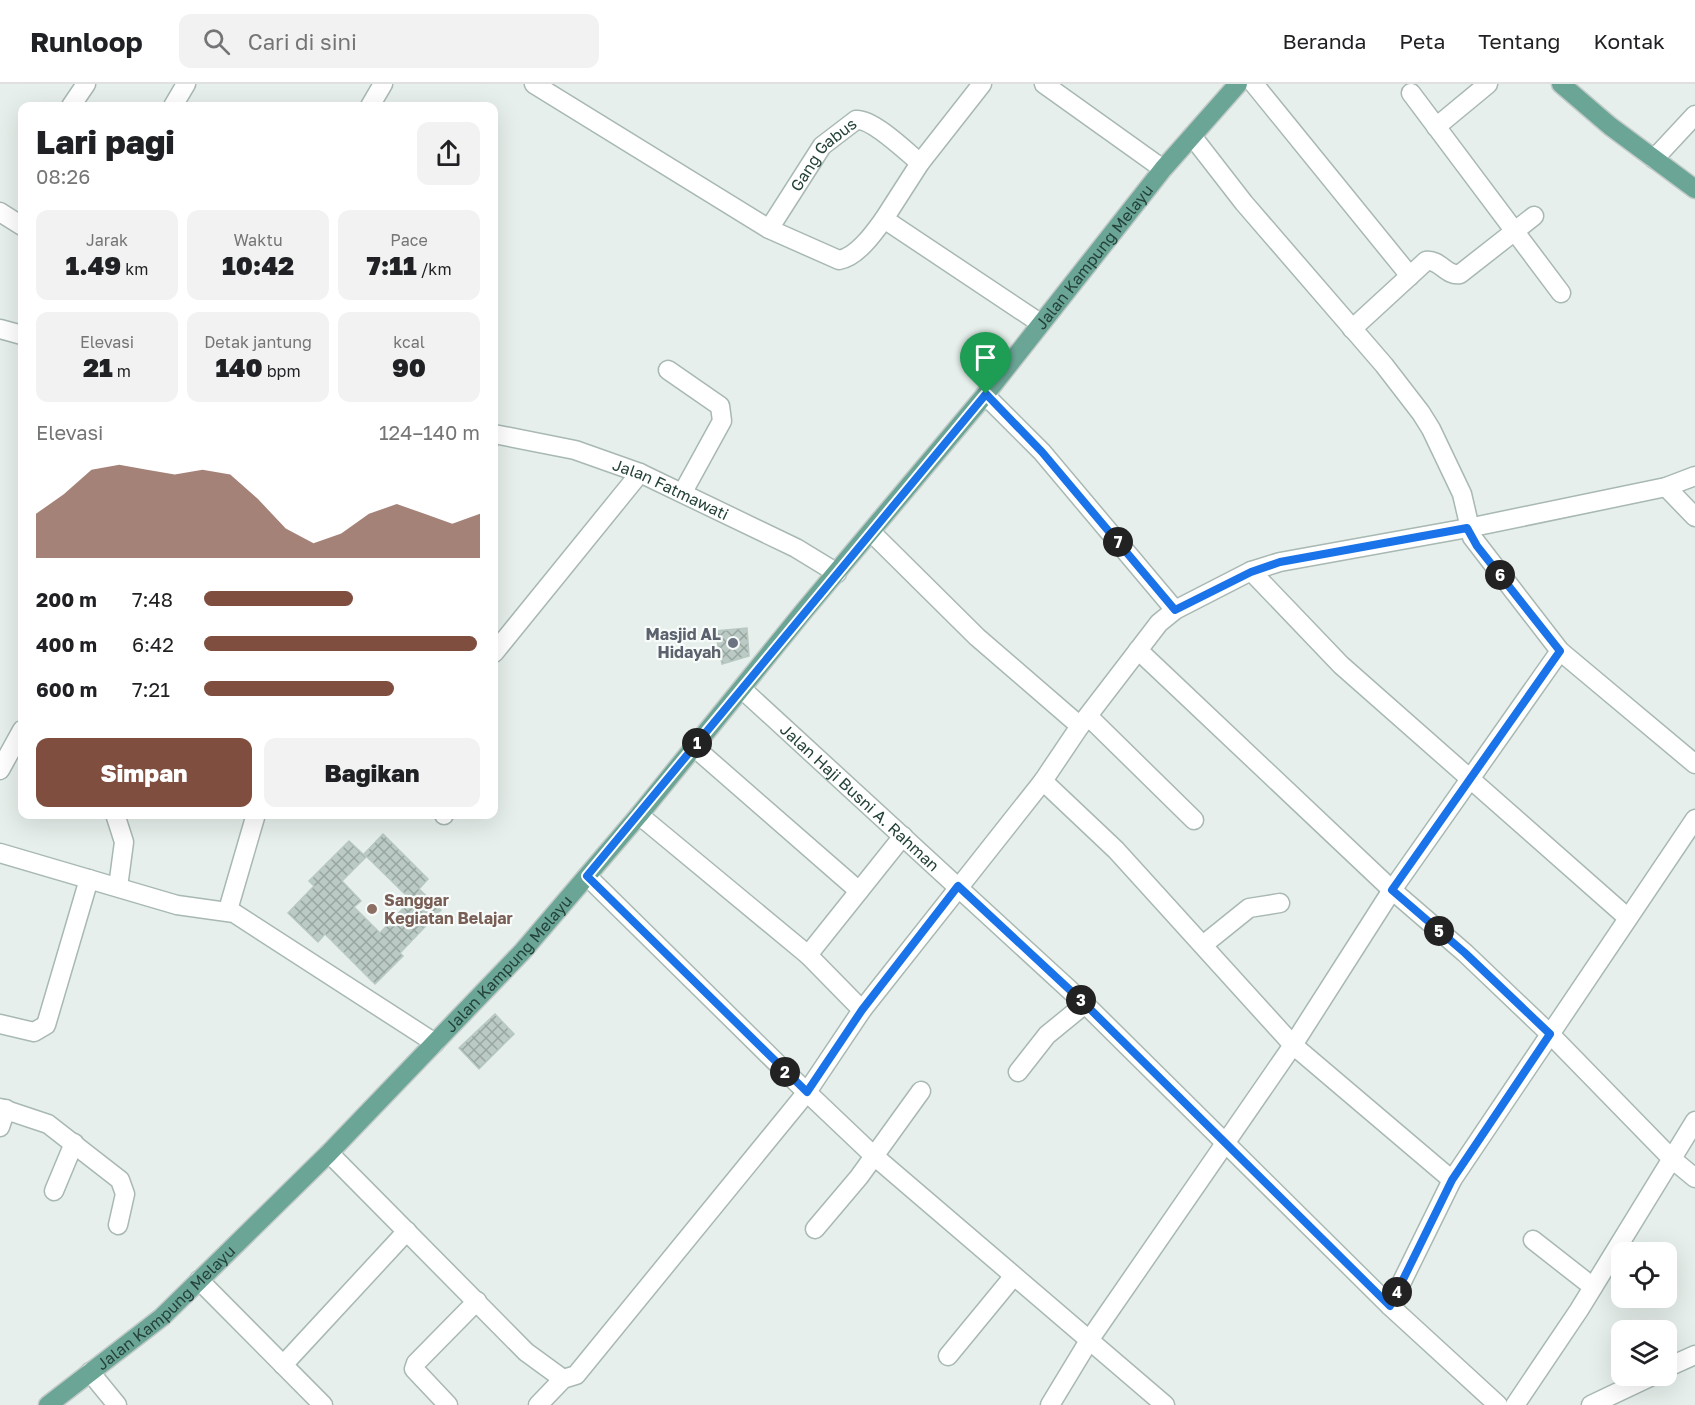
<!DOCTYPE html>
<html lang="id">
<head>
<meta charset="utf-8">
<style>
	:root { --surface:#fff; --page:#f2f2f2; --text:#202124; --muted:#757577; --line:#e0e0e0; --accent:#7f4e3f }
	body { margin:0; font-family:"Golos Text",sans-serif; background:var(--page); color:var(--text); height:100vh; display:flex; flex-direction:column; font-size:22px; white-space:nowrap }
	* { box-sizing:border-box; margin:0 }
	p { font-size:20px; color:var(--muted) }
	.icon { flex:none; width:33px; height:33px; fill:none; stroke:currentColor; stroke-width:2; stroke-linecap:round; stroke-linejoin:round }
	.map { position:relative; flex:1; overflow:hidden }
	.panel { position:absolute; left:18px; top:18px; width:480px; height:717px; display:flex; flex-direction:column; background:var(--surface); border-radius:12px; box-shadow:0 6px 24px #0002 }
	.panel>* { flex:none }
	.controls { position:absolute; left:1611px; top:1158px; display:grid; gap:12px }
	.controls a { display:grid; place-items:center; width:66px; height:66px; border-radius:12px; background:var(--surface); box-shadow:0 6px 24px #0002; font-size:30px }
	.pin { position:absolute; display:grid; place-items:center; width:51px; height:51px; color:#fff; margin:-62px -26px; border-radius:50% 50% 50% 0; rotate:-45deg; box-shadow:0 0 6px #0007 }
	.pin .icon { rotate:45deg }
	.km { position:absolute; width:30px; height:30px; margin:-15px; border-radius:50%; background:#222; color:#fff; font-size:16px; line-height:30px; text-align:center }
	.round { display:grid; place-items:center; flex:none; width:63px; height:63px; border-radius:12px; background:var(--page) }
	.summary { display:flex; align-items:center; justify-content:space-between; height:102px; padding:0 18px }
	h1 { font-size:33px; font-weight:800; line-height:45px }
	.stats { display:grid; grid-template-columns:repeat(3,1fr); gap:9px; height:102px; padding:6px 18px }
	.stats div { display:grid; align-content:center; border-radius:12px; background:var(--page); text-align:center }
	.stats b { font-size:26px; font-weight:800 }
	.stats small { font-size:16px; font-weight:400 }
	.stats p { font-size:16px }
	.chart { height:168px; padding:12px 18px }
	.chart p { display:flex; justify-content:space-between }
	.chart svg { width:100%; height:108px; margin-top:6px; fill:var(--accent); opacity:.7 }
	.action { display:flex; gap:12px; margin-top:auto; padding:12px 18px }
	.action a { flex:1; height:69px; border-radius:12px; background:var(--accent); color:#fff; font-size:24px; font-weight:800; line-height:69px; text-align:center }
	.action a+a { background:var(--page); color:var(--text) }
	ul { padding:0 18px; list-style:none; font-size:20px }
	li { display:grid; grid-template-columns:96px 72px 1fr; align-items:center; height:45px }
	li i { height:15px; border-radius:8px; background:var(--accent) }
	header { display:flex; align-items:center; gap:36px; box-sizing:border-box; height:84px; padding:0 30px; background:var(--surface); border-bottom:2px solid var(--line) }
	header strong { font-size:28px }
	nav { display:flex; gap:33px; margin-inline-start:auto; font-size:21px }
	.search { width:420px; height:54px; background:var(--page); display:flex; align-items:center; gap:15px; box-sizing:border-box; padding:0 21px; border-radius:12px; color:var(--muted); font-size:22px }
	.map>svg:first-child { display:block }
	.building { fill:url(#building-cross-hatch); stroke:#b8c9c2; stroke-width:1.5 }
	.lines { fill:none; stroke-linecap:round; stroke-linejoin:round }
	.minor-casing { stroke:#a8b8b2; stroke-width:21 }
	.major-casing { stroke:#c2cac8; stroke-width:21 }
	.minor { stroke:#fff; stroke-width:18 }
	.major { stroke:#6aa596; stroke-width:18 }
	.route-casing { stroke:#fff; stroke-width:12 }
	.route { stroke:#1a73e8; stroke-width:8 }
	.worship-dot { fill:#6b7280; stroke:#f7fbf9; stroke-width:2 }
	.education-dot { fill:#8d6e63; stroke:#f7fbf9; stroke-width:2 }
	.labels { text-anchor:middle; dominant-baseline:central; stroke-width:4.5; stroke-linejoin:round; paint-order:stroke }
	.street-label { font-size:16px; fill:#24423a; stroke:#f7fbf9 }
	.worship-label { font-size:16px; font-weight:bold; fill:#5b616d; stroke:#f7fbf9; text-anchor:end }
	.education-label { font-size:16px; font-weight:bold; fill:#785e54; stroke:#f7fbf9; text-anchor:start }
</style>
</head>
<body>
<header>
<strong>Runloop</strong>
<div class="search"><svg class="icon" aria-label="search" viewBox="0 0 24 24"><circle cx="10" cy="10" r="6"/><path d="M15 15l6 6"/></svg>Cari di sini</div>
<nav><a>Beranda</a><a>Peta</a><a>Tentang</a><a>Kontak</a></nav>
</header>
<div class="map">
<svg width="1695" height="1321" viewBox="0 0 1695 1321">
	<defs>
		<pattern id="building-cross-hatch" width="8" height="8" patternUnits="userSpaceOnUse" patternTransform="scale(1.5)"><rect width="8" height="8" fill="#bbcac4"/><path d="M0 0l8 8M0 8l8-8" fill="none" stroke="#98a6a0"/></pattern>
	</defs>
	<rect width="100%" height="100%" fill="#e6efeb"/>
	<g class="building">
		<path d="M747,544L749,572L722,580L715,547Z"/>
		<path d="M383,750L428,795L419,805L441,826L400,869L403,872L375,900L325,850L318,858L288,829L314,802L309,797L349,757L366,773L342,797L361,817L354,823L380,849L411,816L364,770Z"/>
		<path d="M495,930L514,950L479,985L459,964Z"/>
	</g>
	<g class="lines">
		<defs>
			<g id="minor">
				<path d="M534,0L769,145L839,176C857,173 874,149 884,135L1040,239"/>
				<path d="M1044,0L1163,85"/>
				<path d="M1254,0L1410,192"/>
				<path d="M1411,9L1561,209"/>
				<path d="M71,22L86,0"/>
				<path d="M173,22L186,0"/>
				<path d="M370,22L383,0"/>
				<path d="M1436,43L1488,0"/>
				<path d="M1192,52L1244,119L1384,281L1421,329L1431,345L1462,410L1472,453L1560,567L1695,680"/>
				<path d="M1654,75L1695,31"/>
				<path d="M0,128L22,142"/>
				<path d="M884,135L920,79L982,0"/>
				<path id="s1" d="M769,145L822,62L856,36C872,34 907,68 920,79"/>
				<path d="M0,245L22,251"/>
				<path d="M1352,245L1426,177C1440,175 1447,193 1460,190L1534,132"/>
				<path d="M668,286L720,322L722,337L683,408"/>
				<path d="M985,311L1042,368L1175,526"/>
				<path id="s2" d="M494,350L575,366L640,389L796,464L837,489"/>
				<path d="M1666,403L1695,433"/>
				<path d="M871,448L977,553L1080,642"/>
				<path d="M1251,487L1341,581L1628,834"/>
				<path d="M1138,566L1392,806L1465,869L1550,950L1672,1075L1695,1094"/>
				<path d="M494,569L640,389"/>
				<path id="s3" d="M742,605L1085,920L1390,1222L1498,1321"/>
				<path d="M1088,632L1194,736"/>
				<path d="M694,663L859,807"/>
				<path d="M0,686L22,646"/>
				<path d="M1043,697L1116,766L1293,961L1452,1096"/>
				<path d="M115,730L124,758L118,803"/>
				<path d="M444,730V731"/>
				<path d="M639,731L808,871L903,752"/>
				<path d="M0,769L177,821L234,829L435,959"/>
				<path d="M587,792L793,995L873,1071L1165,1321"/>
				<path d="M228,826L256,730"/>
				<path d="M1203,861L1249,824L1280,819"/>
				<path d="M862,926L1043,697L1080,642L1159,539L1175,526L1251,487L1280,478L1468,444L1666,403L1695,392"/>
				<path d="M0,940L34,948L46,941L89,795"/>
				<path d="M1018,988L1047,951L1085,920"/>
				<path d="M0,1024L48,1040L120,1096L125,1110L118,1141"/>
				<path d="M0,1043L6,1025"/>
				<path d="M329,1069L526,1268L563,1295"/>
				<path d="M54,1107L74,1059"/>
				<path d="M815,1145L859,1093L921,1007"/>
				<path d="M1533,1156L1593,1203"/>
				<path d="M199,1196L323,1321"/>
				<path d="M1390,1222L1452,1096L1695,735"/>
				<path d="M948,1272L1013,1193"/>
				<path d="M283,1281L407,1147"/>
				<path d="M1666,1284L1695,1271"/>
				<path d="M90,1288L117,1321"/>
				<path d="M448,1321L414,1285L416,1279L477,1217"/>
				<path d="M538,1321L563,1295L576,1291L807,1008L862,926L808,871"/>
				<path d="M1050,1321L1090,1255L1293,961L1392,806L1560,567"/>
				<path d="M1515,1321L1579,1226L1695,1037"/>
				<path d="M1591,1321L1652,1292"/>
			</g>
			<g id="major">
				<path d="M1561,0L1610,42L1695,105"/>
				<path id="s4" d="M48,1321L162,1233L329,1069L522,868L639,731L804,527L985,311L1163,85L1238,0"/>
			</g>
		</defs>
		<use href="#minor" class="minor-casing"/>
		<use href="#major" class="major-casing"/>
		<use href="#minor" class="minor"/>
		<use href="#major" class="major"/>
	</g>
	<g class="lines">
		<defs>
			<path id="route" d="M986,310L1042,368L1175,526L1251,488L1280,478L1467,444L1477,462L1560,567L1392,806L1465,869L1550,950L1452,1096L1390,1222L1085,920L958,802L862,926L807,1008L587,792Z"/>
		</defs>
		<use href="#route" class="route-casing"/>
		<use href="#route" class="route"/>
	</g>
	<circle class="worship-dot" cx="733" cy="559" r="6"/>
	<circle class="education-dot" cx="372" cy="825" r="6"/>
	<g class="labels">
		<g class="street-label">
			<text stroke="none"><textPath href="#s1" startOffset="93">Gang Gabus</textPath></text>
			<text stroke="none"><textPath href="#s4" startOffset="1557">Jalan Kampung Melayu</textPath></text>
			<text stroke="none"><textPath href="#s2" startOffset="186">Jalan Fatmawati</textPath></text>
			<text stroke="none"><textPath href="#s3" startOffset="160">Jalan Haji Busni A. Rahman</textPath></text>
			<text stroke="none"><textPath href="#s4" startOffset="639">Jalan Kampung Melayu</textPath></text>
			<text stroke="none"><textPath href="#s4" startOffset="153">Jalan Kampung Melayu</textPath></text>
		</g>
		<g class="worship-label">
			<text x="721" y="550">Masjid AL<tspan x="721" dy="18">Hidayah</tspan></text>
		</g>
		<g class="education-label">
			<text x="384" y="816">Sanggar<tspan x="384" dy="18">Kegiatan Belajar</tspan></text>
		</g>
	</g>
</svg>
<div class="controls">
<a><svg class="icon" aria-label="locate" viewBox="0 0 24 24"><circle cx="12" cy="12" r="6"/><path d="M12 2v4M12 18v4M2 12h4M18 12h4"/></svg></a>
<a><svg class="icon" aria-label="layers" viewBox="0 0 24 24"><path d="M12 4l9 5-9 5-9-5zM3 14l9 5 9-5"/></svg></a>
</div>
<div class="pin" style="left:986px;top:310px;background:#1e9e55"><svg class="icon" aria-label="arrive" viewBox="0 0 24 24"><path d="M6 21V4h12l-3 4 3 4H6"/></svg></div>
<b class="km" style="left:697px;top:659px">1</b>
<b class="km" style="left:785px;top:988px">2</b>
<b class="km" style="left:1081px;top:916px">3</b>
<b class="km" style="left:1397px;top:1208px">4</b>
<b class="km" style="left:1439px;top:847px">5</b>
<b class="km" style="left:1500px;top:491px">6</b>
<b class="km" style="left:1118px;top:458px">7</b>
<section class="panel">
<div class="summary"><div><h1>Lari pagi</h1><p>08:26</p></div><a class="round"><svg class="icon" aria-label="share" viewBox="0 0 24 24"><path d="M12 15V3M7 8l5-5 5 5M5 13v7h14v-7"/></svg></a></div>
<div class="stats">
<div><p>Jarak</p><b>1.49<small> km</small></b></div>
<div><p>Waktu</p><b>10:42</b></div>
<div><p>Pace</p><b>7:11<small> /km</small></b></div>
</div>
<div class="stats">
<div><p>Elevasi</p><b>21<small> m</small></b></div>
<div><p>Detak jantung</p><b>140<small> bpm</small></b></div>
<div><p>kcal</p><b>90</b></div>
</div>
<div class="chart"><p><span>Elevasi</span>124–140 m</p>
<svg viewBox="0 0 160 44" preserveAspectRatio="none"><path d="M0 44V26L10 18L20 8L30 6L40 8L50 10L60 8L70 10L80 20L90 32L100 38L110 34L120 26L130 22L140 26L150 30L160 26V44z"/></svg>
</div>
<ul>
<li><b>200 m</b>7:48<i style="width:54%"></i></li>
<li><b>400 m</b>6:42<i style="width:99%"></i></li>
<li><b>600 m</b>7:21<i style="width:69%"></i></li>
</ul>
<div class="action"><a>Simpan</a><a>Bagikan</a></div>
</section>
</div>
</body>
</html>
